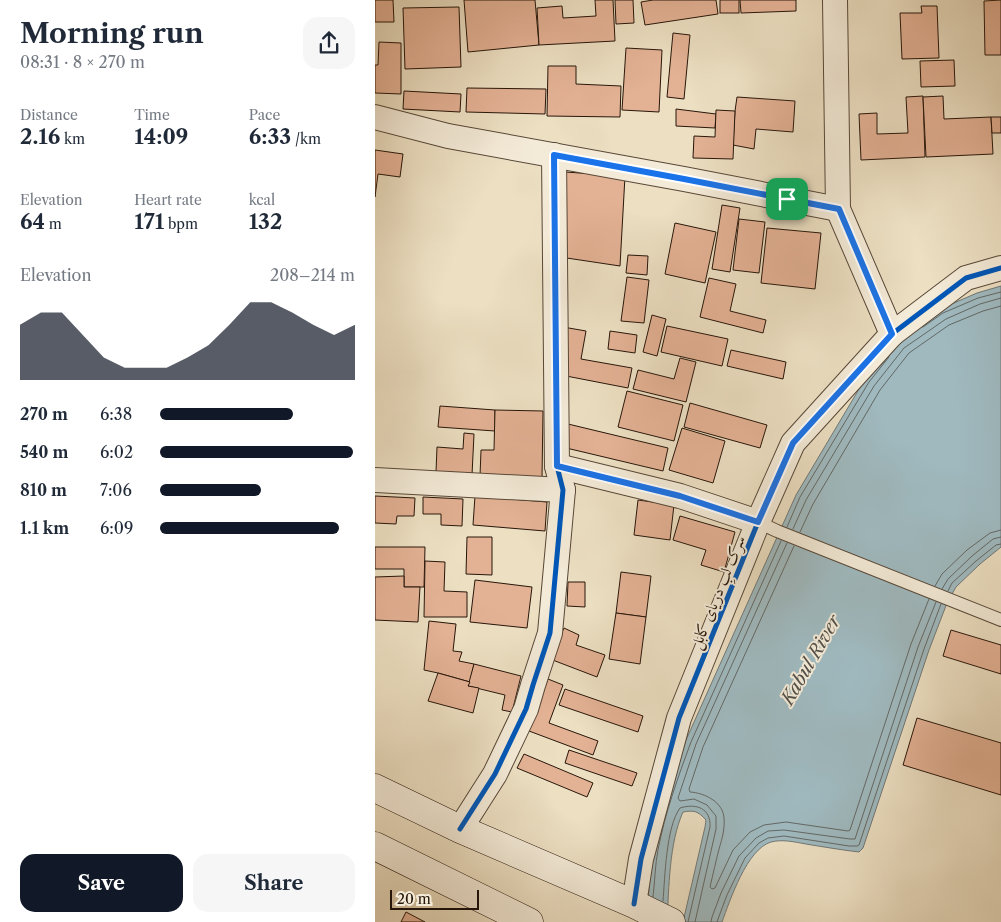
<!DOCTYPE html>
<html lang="en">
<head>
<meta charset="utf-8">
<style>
	:root { --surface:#fff; --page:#f6f6f7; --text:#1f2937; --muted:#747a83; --accent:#111827 }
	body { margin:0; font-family:"Libre Caslon Text",Amiri,serif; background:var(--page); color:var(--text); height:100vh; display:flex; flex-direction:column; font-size:19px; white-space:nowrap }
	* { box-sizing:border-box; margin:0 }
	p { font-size:16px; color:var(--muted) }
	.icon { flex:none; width:28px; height:28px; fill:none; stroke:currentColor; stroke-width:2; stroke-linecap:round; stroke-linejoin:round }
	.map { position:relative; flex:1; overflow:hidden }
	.sheet { display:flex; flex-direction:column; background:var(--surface); width:375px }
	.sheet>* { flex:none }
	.scale { position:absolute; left:15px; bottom:12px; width:89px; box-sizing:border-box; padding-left:5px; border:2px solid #27160a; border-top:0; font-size:14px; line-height:18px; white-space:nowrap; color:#27160a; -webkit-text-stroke:4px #f3ead7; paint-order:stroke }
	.pin { position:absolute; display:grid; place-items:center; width:42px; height:42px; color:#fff; margin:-21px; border-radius:10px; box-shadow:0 2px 8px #0006 }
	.round { display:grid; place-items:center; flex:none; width:52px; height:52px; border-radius:15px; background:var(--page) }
	.summary { display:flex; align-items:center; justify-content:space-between; height:85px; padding:0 20px }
	h1 { font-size:28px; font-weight:800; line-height:38px }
	.figures { display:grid; grid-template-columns:repeat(3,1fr); gap:8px; height:85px; padding:5px 20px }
	.figures div { display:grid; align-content:center }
	.figures b { font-size:21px; font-weight:800 }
	.figures small { font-size:14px; font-weight:400 }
	.figures p { font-size:14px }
	.chart { height:140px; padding:10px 20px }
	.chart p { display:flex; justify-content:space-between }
	.chart svg { width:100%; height:90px; margin-top:5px; fill:var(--accent); opacity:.7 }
	.action { display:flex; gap:10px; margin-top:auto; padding:10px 20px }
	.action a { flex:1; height:58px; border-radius:15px; background:var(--accent); color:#fff; font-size:20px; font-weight:800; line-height:58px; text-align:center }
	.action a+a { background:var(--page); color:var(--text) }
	ul { padding:0 20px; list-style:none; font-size:16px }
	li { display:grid; grid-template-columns:80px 60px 1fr; align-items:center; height:38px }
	li i { height:12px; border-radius:6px; background:var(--accent) }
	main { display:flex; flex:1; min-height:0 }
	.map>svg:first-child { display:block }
	.water { fill:#9fb9bf; stroke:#6f7877 }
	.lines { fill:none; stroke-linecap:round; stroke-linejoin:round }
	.shore { stroke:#636864; stroke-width:1 }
	.building { fill:#e3b194; stroke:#27160a }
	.lane-casing { stroke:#584838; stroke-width:14 }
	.street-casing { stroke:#584838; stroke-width:26 }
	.secondary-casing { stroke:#27160a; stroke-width:29 }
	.lane { stroke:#f3ead7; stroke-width:12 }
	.street { stroke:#f3ead7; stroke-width:24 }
	.secondary { stroke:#f3ead7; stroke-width:28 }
	.cycleway-casing { stroke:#f3ead7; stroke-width:8 }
	.cycleway { stroke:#0057b8; stroke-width:5 }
	.route-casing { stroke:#fff; stroke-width:10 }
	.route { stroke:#1a73e8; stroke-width:6 }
	.labels { text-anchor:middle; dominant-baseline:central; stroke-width:4; stroke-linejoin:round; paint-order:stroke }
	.street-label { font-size:16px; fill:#27160a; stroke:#f3ead7 }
	.water-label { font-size:18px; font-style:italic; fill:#514f49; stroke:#f3ead7 }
</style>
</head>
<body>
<main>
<section class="sheet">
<div class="summary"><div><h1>Morning run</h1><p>08:31 · 8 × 270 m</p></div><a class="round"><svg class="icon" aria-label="share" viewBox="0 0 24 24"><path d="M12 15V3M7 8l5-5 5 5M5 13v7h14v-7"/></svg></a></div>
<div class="figures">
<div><p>Distance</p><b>2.16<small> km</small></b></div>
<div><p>Time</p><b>14:09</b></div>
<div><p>Pace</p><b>6:33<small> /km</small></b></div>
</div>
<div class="figures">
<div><p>Elevation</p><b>64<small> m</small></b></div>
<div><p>Heart rate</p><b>171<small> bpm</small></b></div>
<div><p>kcal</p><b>132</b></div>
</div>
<div class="chart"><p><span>Elevation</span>208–214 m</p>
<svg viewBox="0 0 160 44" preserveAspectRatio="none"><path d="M0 44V17L10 11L20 11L30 22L40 33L50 38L60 38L70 38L80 33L90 27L100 17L110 6L120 6L130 11L140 17L150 22L160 17V44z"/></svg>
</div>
<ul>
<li><b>270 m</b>6:38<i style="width:68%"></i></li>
<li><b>540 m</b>6:02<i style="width:99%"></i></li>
<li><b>810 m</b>7:06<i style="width:52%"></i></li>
<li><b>1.1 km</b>6:09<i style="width:92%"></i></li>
</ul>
<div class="action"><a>Save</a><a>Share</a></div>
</section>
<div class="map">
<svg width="626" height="922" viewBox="0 0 626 922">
	<rect width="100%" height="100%" fill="#ecdfc2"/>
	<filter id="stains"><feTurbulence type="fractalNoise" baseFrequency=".004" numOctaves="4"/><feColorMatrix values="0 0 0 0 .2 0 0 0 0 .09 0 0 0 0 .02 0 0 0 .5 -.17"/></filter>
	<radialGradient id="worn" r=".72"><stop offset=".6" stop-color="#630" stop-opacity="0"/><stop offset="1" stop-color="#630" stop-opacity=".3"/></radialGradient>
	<path class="water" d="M626,286V547L605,564L581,587L572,603L554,650L488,848L484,852C467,850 449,847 431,844C420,842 407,839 396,842C372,849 355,900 347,922H308L330,827L331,820C323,811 319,810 308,812C294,843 294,888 292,922L273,900L278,849L299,774L311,740L421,495L490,379L521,340L565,309L602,293Z"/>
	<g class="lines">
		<g class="shore">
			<path d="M548,327L568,313L603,298L626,292"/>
			<path d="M412,527L425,497L494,382L514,357"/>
			<path d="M418,529L431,500L499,386L529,348L571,319L605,304L626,298"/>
			<path d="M425,532L438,504L505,390L534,353L574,325L608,311L626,306"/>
			<path d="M419,546L328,747L314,789L315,792C330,793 348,802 349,818C350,829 347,839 344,849C341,861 338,874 335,887L337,889L340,888L358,850L375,832L389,825L411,822L473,831L475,830L536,644L554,599"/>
			<path d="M560,586L567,574L592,550L615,533L626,530"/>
			<path d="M567,589L573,579L597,556L618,539L626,537"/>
			<path d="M573,591L577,583L601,561L621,545L626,544"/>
			<path d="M278,897C280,881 280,865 283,850C290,813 303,777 316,742L406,541"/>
			<path d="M288,901C290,877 291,827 305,808C321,803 336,808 335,827L313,922"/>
			<path d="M320,922L341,829V816L332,805L319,799L305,801L303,798L321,744L412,543"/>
			<path d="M336,922L337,917L346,893L364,856L381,838L393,831L409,830L475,839H480L543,647L561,602"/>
			<path d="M342,922L343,919L352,895L370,858L384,843L393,838L409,836L474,846H482L484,845L549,649L566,604"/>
		</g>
	</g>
	<g class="building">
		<path d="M0,0H18L19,22H0Z"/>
		<path d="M89,0H160L164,45L93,52Z"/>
		<path d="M220,0H238L240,41L164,45L162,8L187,6L188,18L221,16Z"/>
		<path d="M240,0H258L259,23L241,24Z"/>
		<path d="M278,0H341L343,14L270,25L266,2Z"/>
		<rect x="345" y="0" width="19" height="13"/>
		<path d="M365,0H421V11L366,13Z"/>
		<path d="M626,0V55H610L609,1Z"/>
		<path d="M546,6H562L564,58L527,59L525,13H547Z"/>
		<path d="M84,7L86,67L30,69L28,8Z"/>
		<path d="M298,33L315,35L309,99L292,97Z"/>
		<path d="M4,42L26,43V94L0,93V65H3Z"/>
		<path d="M251,48L287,50L284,112L247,110Z"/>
		<path d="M579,60L580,86L546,87L545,61Z"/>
		<path d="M173,66H201V84L246,86L245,117L172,116Z"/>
		<path d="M92,88L171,89L170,114L91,112Z"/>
		<path d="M29,91L86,94L85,112L28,109Z"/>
		<path d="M548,96L550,157L486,160L484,114L502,113V134L533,133L531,97Z"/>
		<path d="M568,96L569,119L616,117L618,154L551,157L548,97Z"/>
		<path d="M362,97L420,101L418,132L381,129L379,149L358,145L360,111Z"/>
		<path d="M301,109L341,114L340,128L301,126Z"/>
		<path d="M341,110L360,111L358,159L318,158L319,136L340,137Z"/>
		<path d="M616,117H626V133H617Z"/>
		<path d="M0,150L28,154L25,177L3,174L0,197Z"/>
		<path d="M190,172L250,176L245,266L185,257Z"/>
		<path d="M347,205L365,208L355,272L337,269Z"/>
		<path d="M364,219L390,222L384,273L358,270Z"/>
		<path d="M300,223L341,232L330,283L290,274Z"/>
		<path d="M392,228L446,233L440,289L386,283Z"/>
		<path d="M253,255L273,256L272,275L251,273Z"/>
		<path d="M252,277L274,280L269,323L246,321Z"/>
		<path d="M334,278L361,284L355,311L391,320L388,333L325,317Z"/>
		<path d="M277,315L291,319L282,356L268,352Z"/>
		<path d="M292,326L353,339L347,366L286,352Z"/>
		<path d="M188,327L211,331L206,359L257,368L253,388L186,375Z"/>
		<path d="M235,331L262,335L260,353L233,349Z"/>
		<path d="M356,350L411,362L408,379L352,366Z"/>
		<path d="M305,358L321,362L311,402L258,389L263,370L299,379Z"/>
		<path d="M252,391L308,405L299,441L243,427Z"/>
		<path d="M315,403L392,425L385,448L309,427Z"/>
		<path d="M65,406L120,410V431L63,427Z"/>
		<path d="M120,410L168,411L167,477L105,476L106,450H119Z"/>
		<path d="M193,424L293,448L288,471L187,447Z"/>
		<path d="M307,428L350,441L338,483L294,470Z"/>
		<path d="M89,433L99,434L97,475L61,472L62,447L88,449Z"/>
		<path d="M0,496L40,498L39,516H22L21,524L0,523Z"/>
		<path d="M100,496L172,502L170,531L98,525Z"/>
		<path d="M48,497L88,499L87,526L66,525V514H48Z"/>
		<path d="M263,500L299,505L295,540L259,535Z"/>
		<path d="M305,516L360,532L349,572L326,565L331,550L298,540Z"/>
		<path d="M92,537H117V575L91,574Z"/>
		<path d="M0,547H50L49,587H29V569H0Z"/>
		<path d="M50,561L70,562L69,591L92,592V617H49Z"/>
		<path d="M246,572L276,576L271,617L241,613Z"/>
		<path d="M29,576V587H45L43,622L0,620V577Z"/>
		<path d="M100,580L157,587L152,628L95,622Z"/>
		<path d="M193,582H210V607L192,606Z"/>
		<path d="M241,613L271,617L265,664L234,659Z"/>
		<path d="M54,621L81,624L78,651L87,652L84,661L99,664L95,682L63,673L49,670Z"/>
		<path d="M189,628L204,635L201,645L230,655L222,677L175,659Z"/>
		<path d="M576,630L626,645V674L568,656Z"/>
		<path d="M99,664L146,676L137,712L127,710L130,695L93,686Z"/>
		<path d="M63,673L95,682L93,686L104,688L98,713L53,701Z"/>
		<path d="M173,679L188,685L174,723L223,741L218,755L154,731Z"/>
		<path d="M190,689L268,716L263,732L184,705Z"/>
		<path d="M542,718L626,743V795L528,765Z"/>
		<path d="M194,750L262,773L257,786L190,763Z"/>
		<path d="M149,754L218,783L212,797L142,768Z"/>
		<path d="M31,912L50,922H26Z"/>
	</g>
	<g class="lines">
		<defs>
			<path id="lane" d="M383,522L402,531L626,620"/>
			<g id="street">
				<path d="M460,0L463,209L517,334"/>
				<path d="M0,117L73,136L309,179L463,209"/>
				<path d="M182,466L305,496L383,522"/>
				<path d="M0,480L188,490"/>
				<path d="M85,829L120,774L151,709L158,685L175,633L188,490L182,466L179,155"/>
				<path d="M259,904L266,859L304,718L383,522L418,443L517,334L591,278L626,268"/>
			</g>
			<g id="secondary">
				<path d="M0,788L85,829L259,904L296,922"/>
				<path d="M0,846L154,922"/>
			</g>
		</defs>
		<use href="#lane" class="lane-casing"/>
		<use href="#street" class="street-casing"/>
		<use href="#secondary" class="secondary-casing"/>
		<use href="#lane" class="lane"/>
		<use href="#street" class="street"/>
		<use href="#secondary" class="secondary"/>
		<defs>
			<g id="cycleway">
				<path d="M85,829L120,774L151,709L158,685L175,633L188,490L182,466L179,155"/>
				<path d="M259,904L266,859L304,718L383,522L418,443L517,334L591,278L626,268"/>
			</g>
		</defs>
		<use href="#cycleway" class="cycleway-casing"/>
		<use href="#cycleway" class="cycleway"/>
	</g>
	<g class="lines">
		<defs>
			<path id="route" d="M179,155L309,179L464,209L517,334L418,443L383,522L305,496L182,466Z"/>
		</defs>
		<use href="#route" class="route-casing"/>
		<use href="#route" class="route"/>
	</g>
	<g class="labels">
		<g class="street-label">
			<text transform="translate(342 592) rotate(-68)">سرک لبِ دریای کابل</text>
		</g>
		<g class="water-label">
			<text transform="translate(436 660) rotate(-60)">Kabul River</text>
		</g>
	</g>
	<rect width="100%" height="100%" filter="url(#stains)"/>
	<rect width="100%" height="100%" fill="url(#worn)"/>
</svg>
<div class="scale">20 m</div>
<div class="pin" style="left:412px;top:199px;background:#1e9e55"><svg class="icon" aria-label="arrive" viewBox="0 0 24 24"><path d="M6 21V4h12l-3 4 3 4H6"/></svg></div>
</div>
</main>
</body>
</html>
